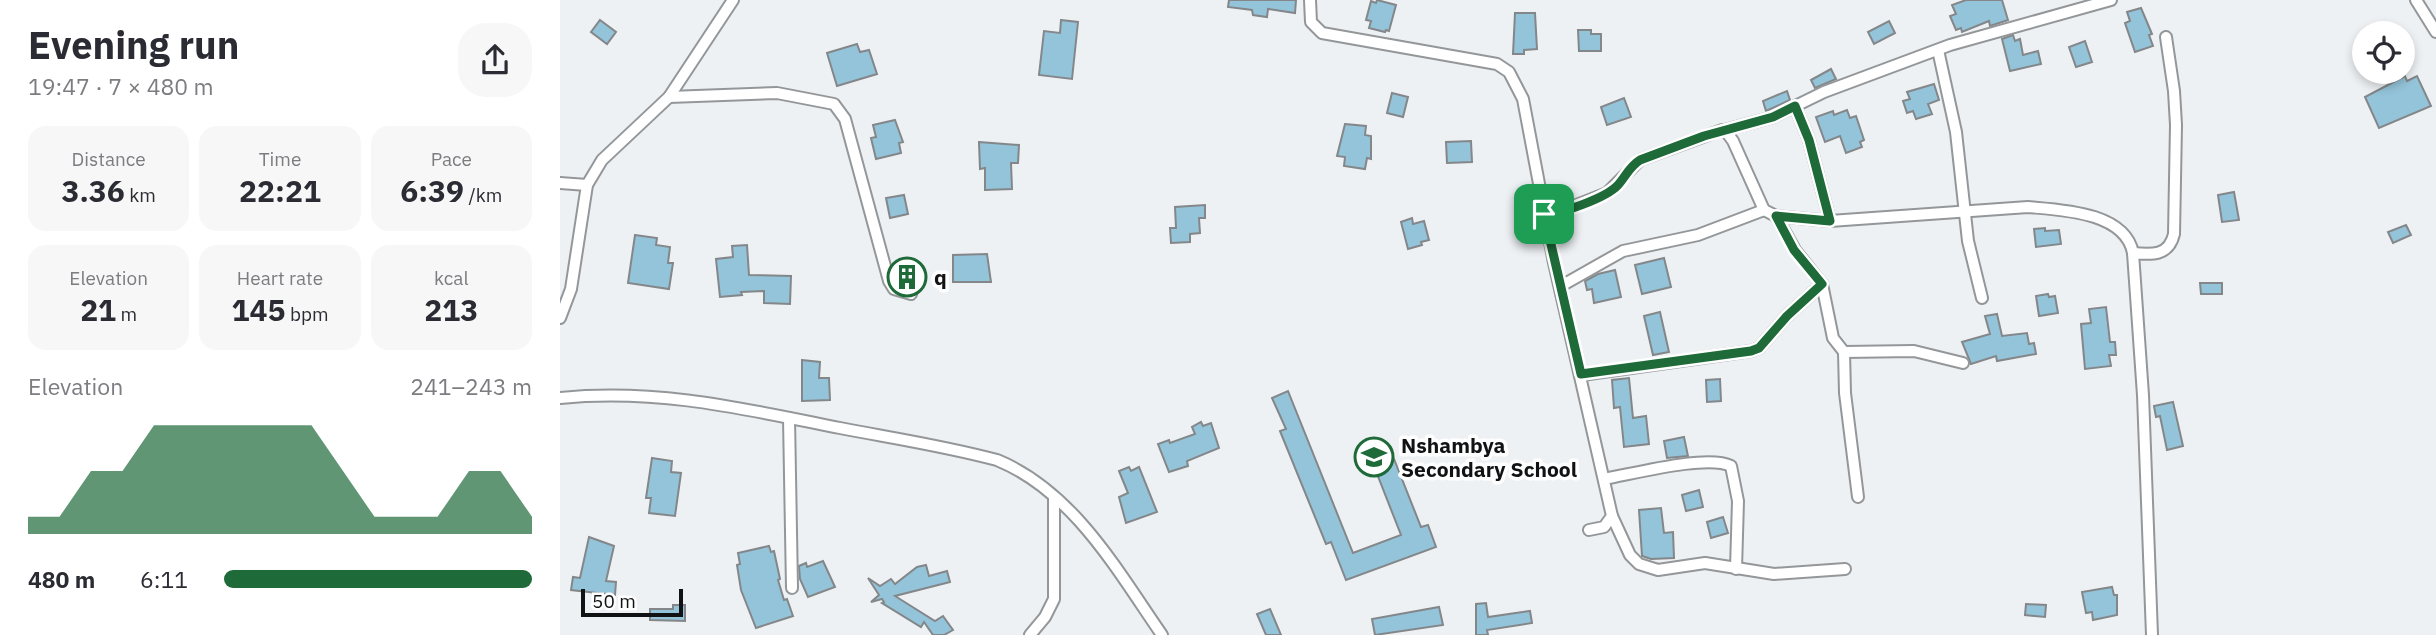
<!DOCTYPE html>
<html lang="en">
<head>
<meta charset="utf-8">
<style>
	:root { --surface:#fff; --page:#f7f7f7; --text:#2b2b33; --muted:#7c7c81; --accent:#1e6a39 }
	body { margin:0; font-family:"IBM Plex Sans",sans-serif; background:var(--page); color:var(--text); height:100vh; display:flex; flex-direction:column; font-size:26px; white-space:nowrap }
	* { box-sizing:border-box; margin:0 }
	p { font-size:23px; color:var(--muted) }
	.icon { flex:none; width:38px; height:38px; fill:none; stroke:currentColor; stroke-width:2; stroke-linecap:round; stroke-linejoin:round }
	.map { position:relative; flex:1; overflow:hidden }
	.panel { display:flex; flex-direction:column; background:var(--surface); width:560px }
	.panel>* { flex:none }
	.buttons { position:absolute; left:1792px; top:21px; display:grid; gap:14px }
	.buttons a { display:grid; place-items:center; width:63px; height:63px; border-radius:50%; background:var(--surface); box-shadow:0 4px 10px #0003; font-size:35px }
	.scale { position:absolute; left:21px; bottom:18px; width:102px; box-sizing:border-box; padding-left:7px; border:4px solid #111213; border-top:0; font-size:19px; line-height:24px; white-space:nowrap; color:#111213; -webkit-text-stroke:5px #fefeff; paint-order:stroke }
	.pin { position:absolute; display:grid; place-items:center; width:60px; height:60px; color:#fff; margin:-30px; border-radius:14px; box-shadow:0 4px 10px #0006 }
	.round { display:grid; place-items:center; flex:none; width:74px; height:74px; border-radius:28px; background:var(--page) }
	.summary { display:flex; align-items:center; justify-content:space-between; height:119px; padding:0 28px }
	h1 { font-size:38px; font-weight:800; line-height:52px }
	.figures { display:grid; grid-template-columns:repeat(3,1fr); gap:10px; height:119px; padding:7px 28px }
	.figures div { display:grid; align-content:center; border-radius:18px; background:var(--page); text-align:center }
	.figures b { font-size:30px; font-weight:800 }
	.figures small { font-size:19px; font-weight:400 }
	.figures p { font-size:19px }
	.chart { height:196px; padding:14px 28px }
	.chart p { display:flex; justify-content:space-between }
	.chart svg { width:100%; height:126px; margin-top:7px; fill:var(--accent); opacity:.7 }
	ul { padding:0 28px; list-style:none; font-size:23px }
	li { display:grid; grid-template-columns:112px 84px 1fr; align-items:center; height:52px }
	li i { height:18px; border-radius:9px; background:var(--accent) }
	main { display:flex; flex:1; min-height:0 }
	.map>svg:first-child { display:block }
	.building { fill:#94c4da; stroke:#848789; stroke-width:2 }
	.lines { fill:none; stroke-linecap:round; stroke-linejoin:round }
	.minor-casing { stroke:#949799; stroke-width:14 }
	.minor { stroke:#fff; stroke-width:10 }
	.route-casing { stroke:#fff; stroke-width:14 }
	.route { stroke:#1e6a39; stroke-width:9 }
	.labels { text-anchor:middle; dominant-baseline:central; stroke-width:7; stroke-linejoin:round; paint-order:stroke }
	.poi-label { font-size:21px; font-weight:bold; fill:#111213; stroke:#fefeff; text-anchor:start }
</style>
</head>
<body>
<main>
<section class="panel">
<div class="summary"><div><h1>Evening run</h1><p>19:47 · 7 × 480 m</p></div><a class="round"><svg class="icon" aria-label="share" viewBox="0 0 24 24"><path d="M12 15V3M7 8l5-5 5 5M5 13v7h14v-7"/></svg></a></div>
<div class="figures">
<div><p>Distance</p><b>3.36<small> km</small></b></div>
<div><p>Time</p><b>22:21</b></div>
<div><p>Pace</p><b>6:39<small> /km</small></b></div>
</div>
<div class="figures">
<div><p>Elevation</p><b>21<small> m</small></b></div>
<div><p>Heart rate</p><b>145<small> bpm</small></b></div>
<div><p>kcal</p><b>213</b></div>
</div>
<div class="chart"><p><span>Elevation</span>241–243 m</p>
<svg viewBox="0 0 160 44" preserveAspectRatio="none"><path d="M0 44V38L10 38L20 22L30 22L40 6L50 6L60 6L70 6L80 6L90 6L100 22L110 38L120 38L130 38L140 22L150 22L160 38V44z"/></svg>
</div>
<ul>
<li><b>480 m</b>6:11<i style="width:100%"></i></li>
</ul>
</section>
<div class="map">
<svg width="1876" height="635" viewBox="0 0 1876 635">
	<rect width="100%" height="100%" fill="#eef1f4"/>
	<g class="building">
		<path d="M669,0H736L735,13L708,9L707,17L693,15L692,10L668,7Z"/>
		<path d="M817,0L836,5L829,31L826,30L825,32L809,28L811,21L806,20L811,1L816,3Z"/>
		<path d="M1406,0H1442L1448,20L1430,26L1429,21L1402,32L1401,28L1396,30L1390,16L1396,14L1392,5Z"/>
		<path d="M1581,8L1592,34L1589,35L1593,46L1575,52L1565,23L1570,21L1567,12Z"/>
		<path d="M955,13H975L977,49L964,50V54H953Z"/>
		<path d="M40,20L56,32L47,44L31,32Z"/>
		<path d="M501,20L518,22L512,79L479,75L484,31L500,33Z"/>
		<path d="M1329,21L1335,33L1314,44L1308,32Z"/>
		<path d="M1018,30H1031V34H1041V51H1019Z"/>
		<path d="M1453,35L1455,41L1460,39L1463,55L1478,51L1481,64L1450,71L1442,39Z"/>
		<path d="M1525,41L1532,62L1516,67L1509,47Z"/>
		<path d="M297,44L300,52L309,50L317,74L277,86L267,53Z"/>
		<path d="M1271,69L1276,79L1255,88L1251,80Z"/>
		<path d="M1845,76L1847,81L1857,76L1871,106L1819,128L1805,97Z"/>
		<path d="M1374,84L1379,100L1368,104L1372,114L1356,119L1353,111L1347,113L1343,101L1350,99L1347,92Z"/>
		<path d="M1227,91L1230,100L1206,111L1203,101Z"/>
		<path d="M832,93L848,97L843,117L827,113Z"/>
		<path d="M1064,98L1071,117L1047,125L1041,107Z"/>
		<path d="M1287,110L1290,118L1296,116L1304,140L1300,142L1302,147L1286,153L1280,136L1265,142L1256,117L1273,111L1274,115Z"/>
		<path d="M335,120L343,142L339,143L341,153L316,159L311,138L316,137L313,125Z"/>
		<path d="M785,124L806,126L805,135L811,136V159L807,158L805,169L784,166L785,157L777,156Z"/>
		<path d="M911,141L912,162L887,163L886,142Z"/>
		<path d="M419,142L459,145L458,163H451L452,189L425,190V168L420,169Z"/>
		<path d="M1674,192L1679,220L1662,222L1658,195Z"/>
		<path d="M344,195L348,214L330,218L326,198Z"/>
		<path d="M645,205V218H639L640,233L630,234V242L611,243L610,228H616L615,207Z"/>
		<path d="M852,218L853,224L864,221L869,240L861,242L862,245L848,249L841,222Z"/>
		<path d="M1846,225L1851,235L1833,243L1828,232Z"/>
		<path d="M1485,228V231L1499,230L1501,244L1476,247L1474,229Z"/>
		<path d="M75,235L97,238L96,245L110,247L108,263H113L109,289L68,283Z"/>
		<path d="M187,245L189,275L231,276L230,304L204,303V291L181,292L182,295L160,297L156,259L173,257L172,246Z"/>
		<path d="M427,254L431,282H393V255Z"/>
		<path d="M1104,258L1111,287L1082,294L1075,265Z"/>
		<path d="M356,266L359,283L349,285L339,282L334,270Z"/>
		<path d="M1055,270L1061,297L1034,303L1032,289L1027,290L1025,281L1038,274Z"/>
		<path d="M1640,283H1662V294H1641Z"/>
		<path d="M1488,294L1489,297L1495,296L1498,313L1479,316L1476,296Z"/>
		<path d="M1546,307L1550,342H1555L1556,355H1549L1551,366L1525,369L1521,324L1531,323L1529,309Z"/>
		<path d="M1100,312L1109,352L1093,355L1084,316Z"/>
		<path d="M1437,314L1442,336L1467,333L1469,344L1474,343L1476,354L1437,361L1436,356L1411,364L1402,342L1430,334L1425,316Z"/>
		<path d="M242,360L260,362L259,378H269L270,400L242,401Z"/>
		<path d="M1069,378L1073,418L1086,416L1089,444L1064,447L1060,407L1054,408L1052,380Z"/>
		<path d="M1160,379L1161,401L1147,402L1146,380Z"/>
		<path d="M728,391L793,553L841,535L812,461L826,455L828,461L834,459L861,527L868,525L876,547L786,580L771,542L766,544L720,431L726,429L712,398Z"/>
		<path d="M1613,402L1623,446L1607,450L1600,416L1596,417L1594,406Z"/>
		<path d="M641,422L643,426L651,423L659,448L627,461L628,466L609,472L598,444L609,440L610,443L635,434L632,427Z"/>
		<path d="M1124,437L1128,456L1107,458L1104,441Z"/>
		<path d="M92,458L112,461L111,472L121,473L115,516L89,513L91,498H86Z"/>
		<path d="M569,467L571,471L579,467L597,512L566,523L559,497L568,493L559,471Z"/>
		<path d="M1139,490L1143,507L1126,511L1122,495Z"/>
		<path d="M1101,508L1104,533L1113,532L1114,558L1091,559L1082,556L1079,510Z"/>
		<path d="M1163,517L1168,533L1151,538L1147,522Z"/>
		<path d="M29,537L54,546L46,581L56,582L55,595L11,590L13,577L20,578Z"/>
		<path d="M209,546L211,552L214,551L220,579L218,580L224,600L227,599L233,616L196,628L181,590L177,565L180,564L178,553Z"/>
		<path d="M263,561L275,587L248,597L240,579L239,566L246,563L247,567Z"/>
		<path d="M366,565L369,576L387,571L390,582L335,596L375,621L383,616L393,630L384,635H373L364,622L361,627L322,603L324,602L322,599L311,602L319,595L308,578L320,586L331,579L335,584L357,567Z"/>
		<path d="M1552,587L1554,595H1557V615L1533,620L1532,612L1526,613L1522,592Z"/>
		<path d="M926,603L928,617L970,611L972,623L927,630L928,635H916V604Z"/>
		<path d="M1466,604L1486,605L1485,617L1465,615Z"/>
		<path d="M113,605H125V621L90,620V609H113Z"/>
		<path d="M879,607L883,625L815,635L812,619Z"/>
		<path d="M710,609L721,635H706L697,614Z"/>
	</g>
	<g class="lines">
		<defs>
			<g id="minor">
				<path d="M750,0L751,22L762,33L937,64L949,72L963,99L994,263L1052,516L1044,527L1029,530"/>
				<path d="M1856,0L1876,32"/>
				<path d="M1378,50L1396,132L1408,241L1422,298"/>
				<path d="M109,97L217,93L274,104L285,119L329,281L334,289L351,294"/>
				<path d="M1235,106L1249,140L1270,221"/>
				<path d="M1165,130L1213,117L1264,92L1390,45L1551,0"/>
				<path d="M0,183L27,185"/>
				<path d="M984,214L999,212L1047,193L1080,160L1162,130H1165L1173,141L1204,210L1216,216L1270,221L1468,207C1502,210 1565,212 1573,253L1583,395L1592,635"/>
				<path d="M1216,216L1235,250L1262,284L1273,338L1284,352L1354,351L1403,363"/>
				<path d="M1573,253C1592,255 1609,256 1614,234L1616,125L1614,91L1606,37"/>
				<path d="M1001,286L1063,251L1138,235L1204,210"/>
				<path d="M0,318L11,289L27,185L42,160L109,97L173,0"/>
				<path d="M1284,352L1285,393L1298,497"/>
				<path d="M1022,375L1191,351L1199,348L1227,316L1262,284"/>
				<path d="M0,398C97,388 185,409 280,428C332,438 385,446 437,460C513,491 557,570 602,635"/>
				<path d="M229,418L232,588"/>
				<path d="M1044,479C1073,474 1147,454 1171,466L1178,501L1176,569"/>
				<path d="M1052,516L1070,555L1079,564L1098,570L1145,563L1214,574L1285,569"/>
				<path d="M470,635L485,617L494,599V497"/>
			</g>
		</defs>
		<use href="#minor" class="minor-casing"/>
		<use href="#minor" class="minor"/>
	</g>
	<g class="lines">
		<defs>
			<path id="route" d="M1235,106L1249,140L1270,221L1216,216L1234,250L1262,284L1227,316L1199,348L1191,351L1021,374L984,214C1001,214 1046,198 1058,185C1066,176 1069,167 1080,160L1144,136L1213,117Z"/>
		</defs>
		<use href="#route" class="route-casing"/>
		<use href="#route" class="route"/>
	</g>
	<defs>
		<symbol id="building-ring" viewBox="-11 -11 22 22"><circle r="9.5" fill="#fefeff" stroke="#1e6a39" stroke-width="1.5"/><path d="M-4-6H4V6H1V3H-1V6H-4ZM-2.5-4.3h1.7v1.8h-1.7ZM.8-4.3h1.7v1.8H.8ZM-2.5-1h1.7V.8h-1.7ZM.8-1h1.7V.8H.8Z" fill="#1e6a39"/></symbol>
		<symbol id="school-ring" viewBox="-11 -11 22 22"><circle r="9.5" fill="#fefeff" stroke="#1e6a39" stroke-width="1.5"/><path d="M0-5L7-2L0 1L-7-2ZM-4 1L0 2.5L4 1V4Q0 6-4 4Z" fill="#1e6a39"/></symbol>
	</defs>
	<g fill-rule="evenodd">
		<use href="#building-ring" x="325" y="255" width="44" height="44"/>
		<use href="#school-ring" x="792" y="435" width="44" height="44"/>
	</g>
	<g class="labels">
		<g class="poi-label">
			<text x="374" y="277">q</text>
			<text x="841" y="445">Nshambya<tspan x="841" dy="24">Secondary School</tspan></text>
		</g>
	</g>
</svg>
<div class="buttons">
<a><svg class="icon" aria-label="locate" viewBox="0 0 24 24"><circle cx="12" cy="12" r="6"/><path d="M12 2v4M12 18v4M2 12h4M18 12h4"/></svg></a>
</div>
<div class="scale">50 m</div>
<div class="pin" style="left:984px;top:214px;background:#1e9e55"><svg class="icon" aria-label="arrive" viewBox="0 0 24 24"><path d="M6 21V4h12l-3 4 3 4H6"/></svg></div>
</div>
</main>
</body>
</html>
